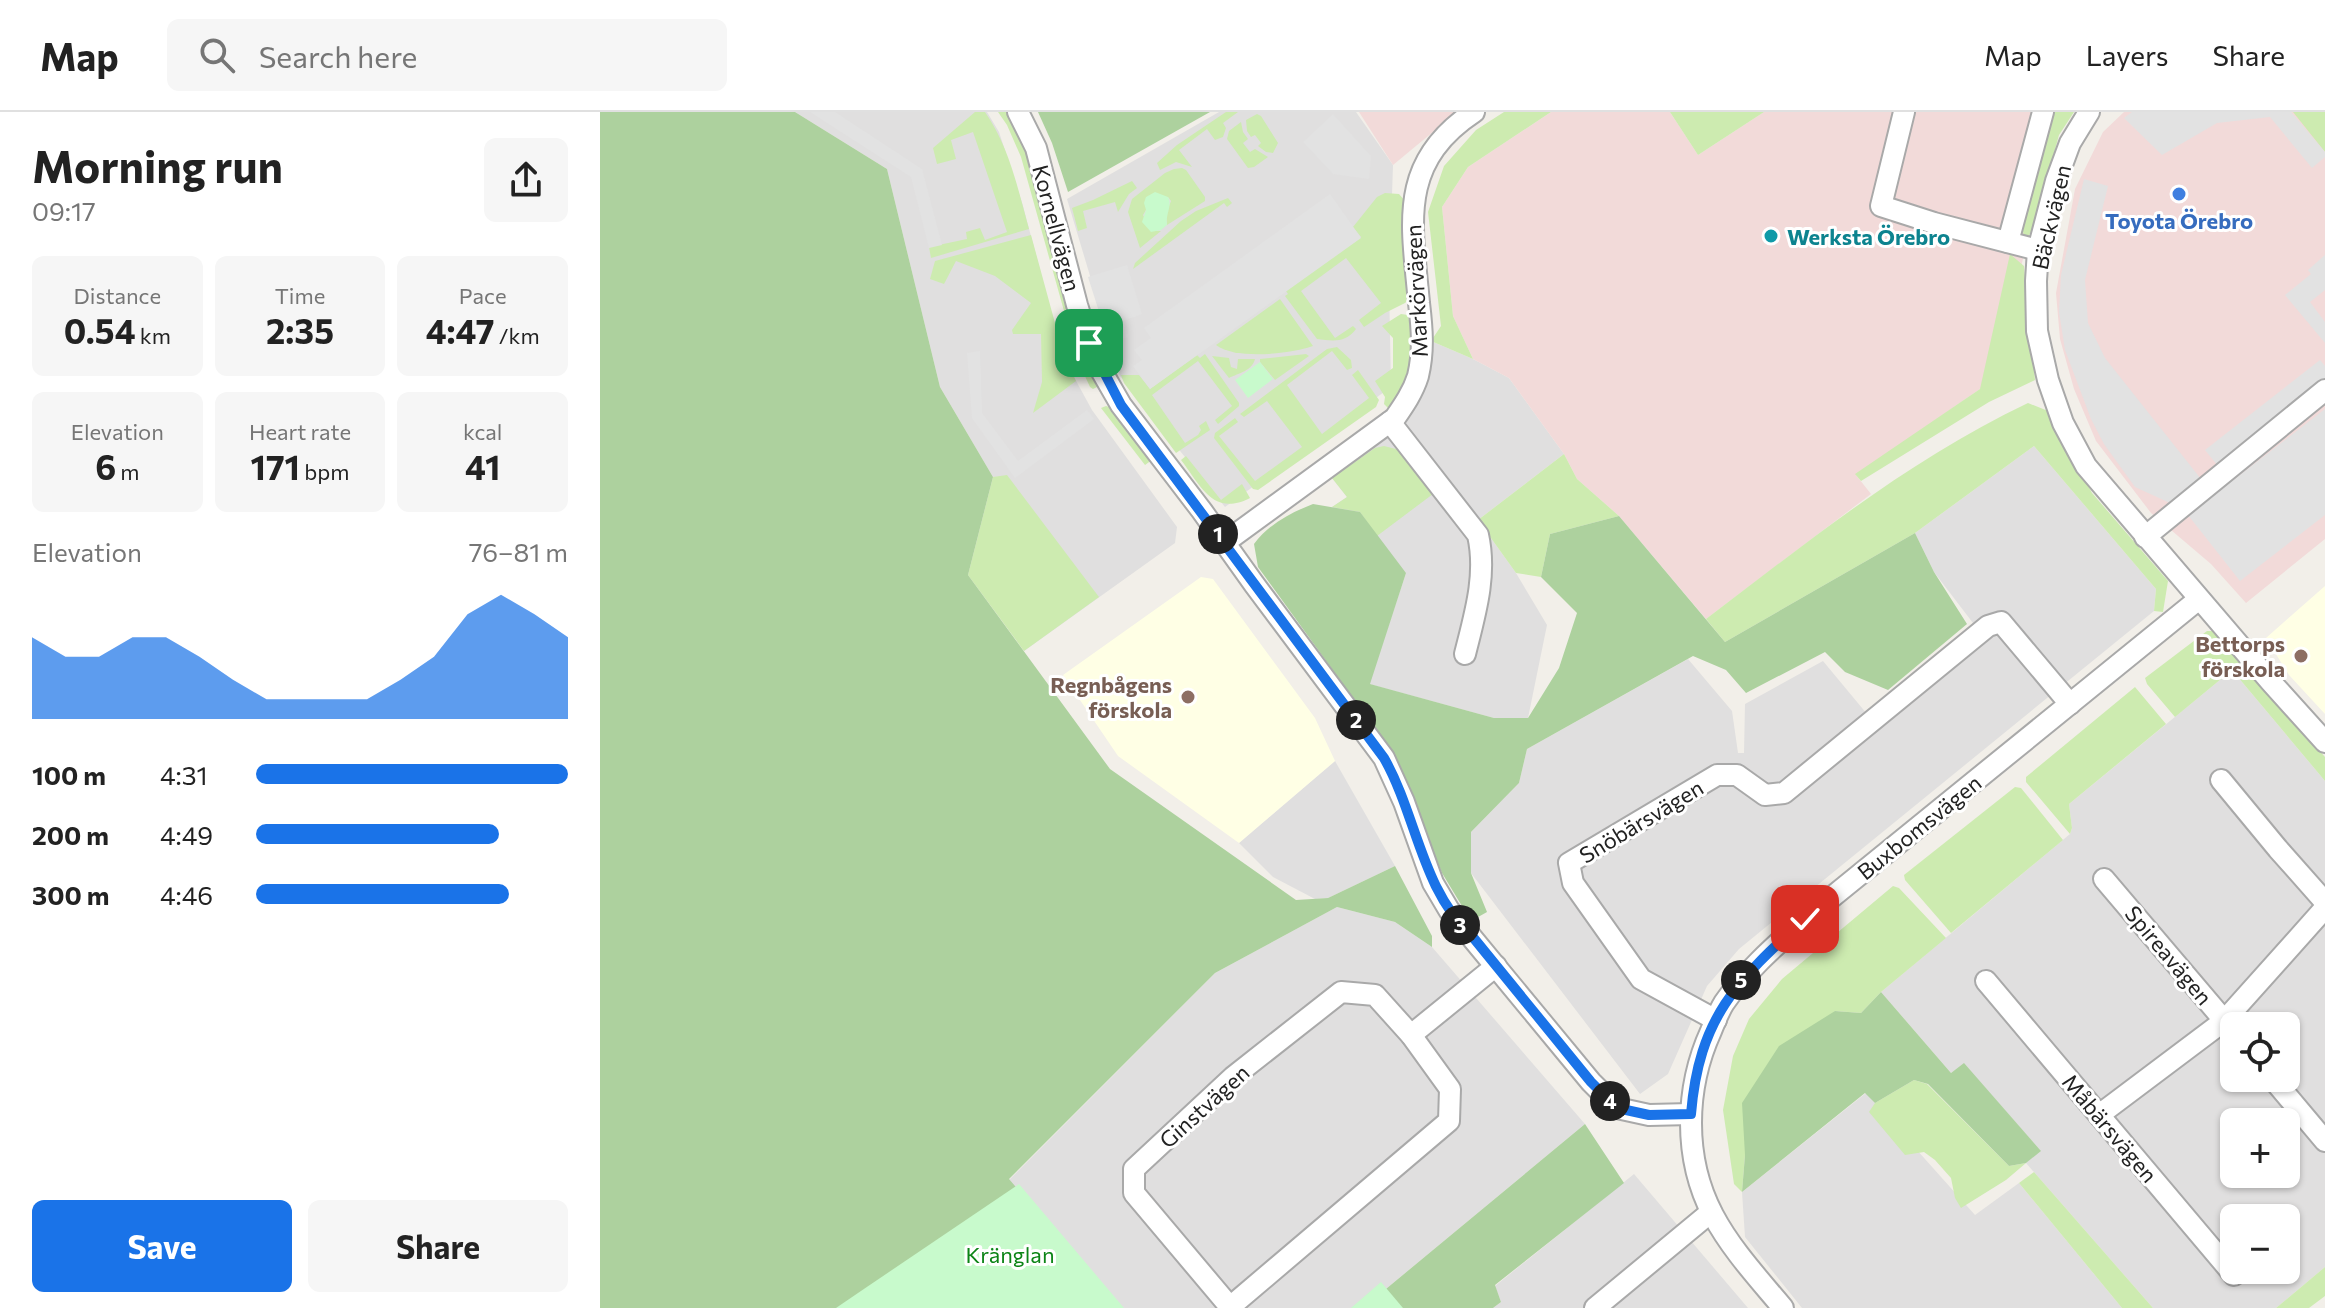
<!DOCTYPE html>
<html lang="en">
<head>
<meta charset="utf-8">
<style>
	:root { --surface:#fff; --page:#f6f6f6; --text:#222; --muted:#767676; --line:#e0e0e0; --accent:#1a73e8 }
	body { margin:0; font-family:Commissioner,sans-serif; background:var(--page); color:var(--text); height:100vh; display:flex; flex-direction:column; font-size:30px; white-space:nowrap }
	* { box-sizing:border-box; margin:0 }
	p { font-size:26px; color:var(--muted) }
	.icon { flex:none; width:44px; height:44px; fill:none; stroke:currentColor; stroke-width:2; stroke-linecap:round; stroke-linejoin:round }
	.map { position:relative; flex:1; overflow:hidden }
	.sheet { display:flex; flex-direction:column; background:var(--surface); width:600px }
	.sheet>* { flex:none }
	.fabs { position:absolute; left:1620px; top:900px; display:grid; gap:16px }
	.fabs a { display:grid; place-items:center; width:80px; height:80px; border-radius:12px; background:var(--surface); box-shadow:0 2px 6px #0004; font-size:40px }
	.pin { position:absolute; display:grid; place-items:center; width:68px; height:68px; color:#fff; margin:-34px; border-radius:16px; box-shadow:0 4px 12px #0006 }
	.km { position:absolute; width:40px; height:40px; margin:-20px; border-radius:50%; background:#222; color:#fff; font-size:22px; line-height:40px; text-align:center }
	.round { display:grid; place-items:center; flex:none; width:84px; height:84px; border-radius:12px; background:var(--page) }
	.summary { display:flex; align-items:center; justify-content:space-between; height:136px; padding:0 32px }
	h1 { font-size:44px; font-weight:700; line-height:60px }
	.figures { display:grid; grid-template-columns:repeat(3,1fr); gap:12px; height:136px; padding:8px 32px }
	.figures div { display:grid; align-content:center; border-radius:12px; background:var(--page); text-align:center }
	.figures b { font-size:34px; font-weight:700 }
	.figures small { font-size:22px; font-weight:400 }
	.figures p { font-size:22px }
	.chart { height:224px; padding:16px 32px }
	.chart p { display:flex; justify-content:space-between }
	.chart svg { width:100%; height:144px; margin-top:8px; fill:var(--accent); opacity:.7 }
	.cta { display:flex; gap:16px; margin-top:auto; padding:16px 32px }
	.cta a { flex:1; height:92px; border-radius:12px; background:var(--accent); color:#fff; font-size:32px; font-weight:700; line-height:92px; text-align:center }
	.cta a+a { background:var(--page); color:var(--text) }
	ul { padding:0 32px; list-style:none; font-size:26px }
	li { display:grid; grid-template-columns:128px 96px 1fr; align-items:center; height:60px }
	li i { height:20px; border-radius:10px; background:var(--accent) }
	header { display:flex; align-items:center; gap:48px; box-sizing:border-box; height:112px; padding:0 40px; background:var(--surface); border-bottom:2px solid var(--line) }
	header strong { font-size:38px }
	nav { display:flex; gap:44px; margin-inline-start:auto; font-size:28px }
	.search { width:560px; height:72px; background:var(--page); display:flex; align-items:center; gap:20px; box-sizing:border-box; padding:0 28px; border-radius:12px; color:var(--muted); font-size:30px }
	main { display:flex; flex:1; min-height:0 }
	.map>svg:first-child { display:block }
	.residential { fill:#e0dfdf; fill-rule:evenodd }
	.commercial { fill:#f2dad9 }
	.education { fill:#ffffe5 }
	.grass { fill:#cdebb0 }
	.forest { fill:#add19e }
	.park { fill:#c8facc }
	.parking { fill:#e2e2e2 }
	.lines { fill:none; stroke-linecap:round; stroke-linejoin:round }
	.minor-casing { stroke:#a9a9a9; stroke-width:24 }
	.minor { stroke:#fff; stroke-width:20 }
	.route-casing { stroke:#fff; stroke-width:16 }
	.route { stroke:#1a73e8; stroke-width:10 }
	.shop-dot { fill:#3f7fe0; stroke:#fff; stroke-width:3 }
	.culture-dot { fill:#0f9aa8; stroke:#fff; stroke-width:3 }
	.education-dot { fill:#8d6e63; stroke:#fff; stroke-width:3 }
	.labels { text-anchor:middle; dominant-baseline:central; stroke-width:6; stroke-linejoin:round; paint-order:stroke }
	.street-label { font-size:22px; fill:#222; stroke:#fff }
	.shop-label { font-size:22px; font-weight:bold; fill:#366cbe; stroke:#fff }
	.culture-label { font-size:22px; font-weight:bold; fill:#0d838f; stroke:#fff; text-anchor:start }
	.education-label { font-size:22px; font-weight:bold; fill:#785e54; stroke:#fff; text-anchor:end }
	.park-label { font-size:22px; fill:#0c8416; stroke:#fff }
</style>
</head>
<body>
<header>
<strong>Map</strong>
<div class="search"><svg class="icon" aria-label="search" viewBox="0 0 24 24"><circle cx="10" cy="10" r="6"/><path d="M15 15l6 6"/></svg>Search here</div>
<nav><a>Map</a><a>Layers</a><a>Share</a></nav>
</header>
<main>
<section class="sheet">
<div class="summary"><div><h1>Morning run</h1><p>09:17</p></div><a class="round"><svg class="icon" aria-label="share" viewBox="0 0 24 24"><path d="M12 15V3M7 8l5-5 5 5M5 13v7h14v-7"/></svg></a></div>
<div class="figures">
<div><p>Distance</p><b>0.54<small> km</small></b></div>
<div><p>Time</p><b>2:35</b></div>
<div><p>Pace</p><b>4:47<small> /km</small></b></div>
</div>
<div class="figures">
<div><p>Elevation</p><b>6<small> m</small></b></div>
<div><p>Heart rate</p><b>171<small> bpm</small></b></div>
<div><p>kcal</p><b>41</b></div>
</div>
<div class="chart"><p><span>Elevation</span>76–81 m</p>
<svg viewBox="0 0 160 44" preserveAspectRatio="none"><path d="M0 44V19L10 25L20 25L30 19L40 19L50 25L60 32L70 38L80 38L90 38L100 38L110 32L120 25L130 12L140 6L150 12L160 19V44z"/></svg>
</div>
<ul>
<li><b>100 m</b>4:31<i style="width:100%"></i></li>
<li><b>200 m</b>4:49<i style="width:78%"></i></li>
<li><b>300 m</b>4:46<i style="width:81%"></i></li>
</ul>
<div class="cta"><a>Save</a><a>Share</a></div>
</section>
<div class="map">
<svg width="1725" height="1196" viewBox="0 0 1725 1196">
	<rect width="100%" height="100%" fill="#f2efe9"/>
	<g class="residential">
		<path d="M195,0H387L399,20L423,94L463,245L492,298L577,415L575,431L424,539L393,365L340,275L287,57Z"/>
		<path d="M619,0H756L793,53L789,172L791,275L625,395L520,264L467,87Z"/>
		<path d="M831,229L873,247L909,266L964,342L878,408L916,461L947,513L928,606H894L769,572L806,461L732,395L747,385L732,366L811,304Z"/>
		<path d="M1434,334L1556,477L1554,499L1139,837L1107,874L1068,962L1040,982L871,761V720L919,671L927,637L1088,547L1132,599L1138,641H1144L1145,592L1223,549L1267,602L1373,511L1334,460L1315,421Z"/>
		<path d="M1632,558L1725,669V1155L1676,1196H1553L1426,1051L1440,1038L1364,952L1351,961L1281,880L1470,722L1472,716L1469,692ZM1634,914H1686V966H1634ZM1634,1010H1686V1062H1634ZM1634,1106H1686V1158H1634Z"/>
		<path d="M735,649L795,754L728,786L715,787L673,765L639,731Z"/>
		<path d="M737,795L795,810L832,835L985,1012L763,1196H520L409,1068L615,861Z"/>
		<path d="M1266,981L1375,1103L1419,1071L1522,1196H1202L1145,1125L1142,1080Z"/>
		<path d="M1034,1062L1148,1196H893L901,1190L895,1174Z"/>
	</g>
	<g class="commercial">
		<path d="M759,0H857L793,53Z"/>
		<path d="M951,0H1070L1098,43L1164,0H1459L1395,261L1380,277L1256,363L1271,382L1106,507L1019,404L977,367L964,342L909,266L873,247L853,204L842,95L868,55Z"/>
		<path d="M1524,0H1709L1725,17V427L1646,491L1611,452L1551,401L1496,329L1474,277L1460,227L1456,181L1475,77L1503,20Z"/>
	</g>
	<g class="education">
		<path d="M601,465L613,467L715,606L735,649L639,731L518,644L463,563Z"/>
		<path d="M1725,474V602L1689,563L1666,526Z"/>
	</g>
	<g class="grass">
		<path d="M375,0H385C409,34 418,77 429,117L331,146L329,135L367,127L366,120L380,116L385,128L407,120L373,20L351,28L356,47L337,52L333,36Z"/>
		<path d="M398,0H409L430,45L499,274L493,277L490,275L478,249L421,45L407,13Z"/>
		<path d="M626,0H638L623,11L626,16L623,25L615,28L607,17L579,38L592,55L576,50L560,58L557,51L577,33Z"/>
		<path d="M904,0H951L868,55L842,95L853,204L873,247L831,229L841,214L828,100L844,54L876,18Z"/>
		<path d="M1070,0H1164L1098,43Z"/>
		<path d="M1451,0H1474L1459,23L1434,115L1429,123L1424,124L1422,116Z"/>
		<path d="M1693,0H1725V40Z"/>
		<path d="M657,2L661,4L678,31L673,41L666,40L658,34L661,31L655,23L651,25L647,19L646,8Z"/>
		<path d="M641,10L643,20L648,27L643,31L650,40L655,37L668,45L654,55L648,56L627,27L629,19Z"/>
		<path d="M582,56L586,58L605,85V89L567,113L566,102L571,89L568,85L546,98L543,103L551,119H561L540,136L528,100L532,87L565,61L574,57Z"/>
		<path d="M532,69L537,76L529,82L518,100L515,90L483,99L487,116L478,119L472,96L493,88Z"/>
		<path d="M785,81L799,82L805,89L808,188L805,191L785,201L764,215L759,208L781,191L746,146L701,179L735,226L753,214L756,217C746,231 733,229 717,227L685,184L688,182L686,179L761,125L753,115L777,85Z"/>
		<path d="M628,86L632,91L627,95L624,91L533,157L535,151L581,109L596,99Z"/>
		<path d="M431,123L464,244L476,269L433,301L442,270L441,222H413L412,218L431,191L395,164L356,149L344,172L330,167L335,149Z"/>
		<path d="M1410,142L1424,154L1435,268L1389,290L1261,369L1255,362L1380,277Z"/>
		<path d="M680,187L713,234C691,242 635,248 616,233Z"/>
		<path d="M801,202L808,203C814,235 811,272 788,296L784,292L785,285L775,269L793,256V226L782,214Z"/>
		<path d="M737,235L751,248L752,256L747,258L732,239L687,273L722,322L769,286L752,263L758,258L779,288L776,295L658,378L653,377L614,326L615,321L635,306L638,310L619,324L655,369L702,335L667,289L644,305L640,302L727,237Z"/>
		<path d="M605,242L639,291V294L618,312L615,308L632,294L598,249L552,283L585,331L598,323L601,318L599,314L606,309L610,318L576,341L524,271L521,263H539L550,277L597,243L600,246Z"/>
		<path d="M706,242L709,244L675,268L660,250V247Z"/>
		<path d="M612,244L629,246L631,255L637,257L638,247H655C652,259 639,261 629,266Z"/>
		<path d="M1428,291L1448,299L1492,381L1568,469L1563,500L1554,499L1556,477L1434,334L1315,421L1125,530L1106,507C1209,429 1310,347 1428,291Z"/>
		<path d="M506,294L509,295L527,320L552,348L545,353L501,296Z"/>
		<path d="M784,334L800,338L833,382L777,424L760,400L732,395L747,385L732,366L775,336Z"/>
		<path d="M964,342L977,367L1019,404L950,422L941,465L916,461L878,408Z"/>
		<path d="M586,344L621,388L642,372L650,386C613,405 601,374 581,348Z"/>
		<path d="M407,363L499,485L424,539L368,463L393,365Z"/>
		<path d="M1607,519H1614L1725,645V669L1632,558L1575,605L1547,572L1545,566Z"/>
		<path d="M1535,575L1566,612L1469,692L1472,716L1470,722L1426,670V665Z"/>
		<path d="M1415,675L1421,676L1463,728L1351,821L1305,768L1304,763Z"/>
		<path d="M1293,774L1299,776L1346,826L1281,880L1261,901L1235,899L1145,1043L1142,1080L1134,1072L1123,998L1133,944L1149,907L1182,867Z"/>
		<path d="M1314,968L1327,972L1409,1054L1426,1051L1406,1068L1361,1096L1355,1086L1351,1066L1335,1048L1324,1040L1305,1043L1269,1000L1275,991Z"/>
		<path d="M1434,1060L1553,1196H1522L1419,1071Z"/>
		<path d="M1725,1155V1184L1709,1196H1676Z"/>
	</g>
	<g class="forest">
		<path d="M0,0H195L287,57L340,275L393,365L368,463L510,657L696,788L728,786L795,754L832,824V835L795,810L737,795L615,861L409,1067L520,1196H0Z"/>
		<path d="M438,0H610L468,80L452,31Z"/>
		<path d="M713,392L760,400L806,461L770,572L894,606H928L959,556L977,501L941,465L950,422L1019,404L1125,530L1315,421L1334,460L1367,512L1288,578L1245,560L1225,540L1146,581L1126,558L1093,544L927,637L919,671L871,720V761L887,800L871,809L842,761L805,673L769,608L658,455L654,432C669,412 690,401 713,392Z"/>
		<path d="M1281,880L1351,961L1364,951L1441,1039L1426,1051L1409,1054L1328,972L1314,968L1275,991L1265,981L1142,1080L1145,1043L1142,991L1179,934L1235,899L1261,901Z"/>
		<path d="M985,1012L1024,1071L895,1173L901,1190L893,1196H763Z"/>
	</g>
	<g class="park">
		<path d="M555,80L568,85C573,93 565,103 567,113L561,118L551,120L542,110L546,98L544,91L546,85Z"/>
		<path d="M660,250L673,267L648,286L635,268Z"/>
		<path d="M419,1072L524,1196H236L258,1181Z"/>
		<path d="M781,1170L803,1196H751Z"/>
	</g>
	<g class="parking">
		<path d="M210,0H235L322,57L342,133L329,136L311,65Z"/>
		<path d="M1532,0H1691L1725,40V45L1712,56L1670,5L1617,11L1562,43L1524,6Z"/>
		<path d="M733,2L771,44L769,67L733,62L703,30Z"/>
		<path d="M1484,67L1508,74L1485,168L1488,211L1505,246L1601,367L1570,391L1535,375L1504,332L1491,307L1465,238L1459,200L1461,163Z"/>
		<path d="M730,82L761,126L550,277L533,254L542,248L534,238L551,226L544,216Z"/>
		<path d="M1725,143V178L1710,190L1725,210V231L1685,183L1711,162L1708,158Z"/>
		<path d="M527,153L542,202L523,209L528,225L509,231L488,165Z"/>
		<path d="M380,239L382,301L418,349L487,298L494,307L415,366L372,306L367,241Z"/>
		<path d="M1720,248L1725,254V270L1618,354L1605,338Z"/>
		<path d="M1725,297V403L1640,469L1588,403Z"/>
	</g>
	<g class="lines">
		<defs>
			<g id="minor">
				<path d="M418,0L436,36L477,193L489,231L502,260L521,293L602,399L654,472L784,646L804,690L833,771L849,798L991,970L1017,996L1049,1003L1091,1002"/>
				<path d="M1304,0L1281,94L1334,111L1438,138"/>
				<path d="M1489,0L1470,31L1456,69L1438,138L1436,169L1437,219L1448,268L1463,311L1486,354L1670,569L1725,630"/>
				<path d="M1408,130L1443,0"/>
				<path d="M790,310L878,423C887,463 875,502 865,542"/>
				<path d="M1545,425L1725,278"/>
				<path d="M624,431L795,306C804,293 813,280 818,264C824,239 822,216 819,191C812,112 797,51 874,0"/>
				<path d="M1621,668L1678,737L1725,790"/>
				<path d="M1504,767L1634,920"/>
				<path d="M1386,869L1634,1163"/>
				<path d="M1116,908L1041,867L973,771L969,751L1117,663H1137L1165,683L1184,681L1388,514L1401,510L1470,592"/>
				<path d="M811,923L896,854"/>
				<path d="M1672,966L1725,1029"/>
				<path d="M1499,1003L1624,909L1725,796"/>
				<path d="M629,1196L630,1195L849,1009L850,977L811,923L775,883L741,880L633,965L534,1057V1081L630,1195"/>
				<path d="M995,1196L1111,1100"/>
				<path d="M1183,1196C1158,1166 1131,1137 1113,1103C1083,1046 1085,976 1111,919C1115,909 1119,899 1124,891C1146,859 1176,833 1205,807L1599,487"/>
			</g>
		</defs>
		<use href="#minor" class="minor-casing"/>
		<use href="#minor" class="minor"/>
	</g>
	<g class="lines">
		<defs>
			<path id="route" d="M489,231L521,293L784,646C817,704 821,777 872,824L991,970L1017,996L1049,1003L1091,1002C1099,906 1136,869 1205,807"/>
		</defs>
		<use href="#route" class="route-casing"/>
		<use href="#route" class="route"/>
	</g>
	<circle class="shop-dot" cx="1579" cy="82" r="8"/>
	<circle class="culture-dot" cx="1171" cy="124" r="8"/>
	<g class="education-dot">
		<circle cx="1701" cy="544" r="8"/>
		<circle cx="588" cy="585" r="8"/>
	</g>
	<g class="labels">
		<g class="street-label">
			<text transform="translate(1451 105) rotate(-77)">Bäckvägen</text>
			<text transform="translate(457 116) rotate(75)">Kornellvägen</text>
			<text transform="translate(816 179) rotate(-93)">Markörvägen</text>
			<text transform="translate(1041 709) rotate(-31)">Snöbärsvägen</text>
			<text transform="translate(1319 715) rotate(-39)">Buxbomsvägen</text>
			<text transform="translate(1569 843) rotate(50)">Spireavägen</text>
			<text transform="translate(604 994) rotate(-42)">Ginstvägen</text>
			<text transform="translate(1510 1016) rotate(50)">Måbärsvägen</text>
		</g>
		<g class="shop-label">
			<text x="1579" y="108">Toyota Örebro</text>
		</g>
		<g class="culture-label">
			<text x="1187" y="124">Werksta Örebro</text>
		</g>
		<g class="education-label">
			<text x="1685" y="531">Bettorps<tspan x="1685" dy="25">förskola</tspan></text>
			<text x="572" y="572">Regnbågens<tspan x="572" dy="25">förskola</tspan></text>
		</g>
		<g class="park-label">
			<text x="410" y="1142">Kränglan</text>
		</g>
	</g>
</svg>
<div class="fabs">
<a><svg class="icon" aria-label="locate" viewBox="0 0 24 24"><circle cx="12" cy="12" r="6"/><path d="M12 2v4M12 18v4M2 12h4M18 12h4"/></svg></a>
<a>+</a>
<a>−</a>
</div>
<div class="pin" style="left:489px;top:231px;background:#1e9e55"><svg class="icon" aria-label="arrive" viewBox="0 0 24 24"><path d="M6 21V4h12l-3 4 3 4H6"/></svg></div>
<div class="pin" style="left:1205px;top:807px;background:#d93025"><svg class="icon" aria-label="check" viewBox="0 0 24 24"><path d="M5 12l5 5 9-10"/></svg></div>
<b class="km" style="left:618px;top:422px">1</b>
<b class="km" style="left:756px;top:608px">2</b>
<b class="km" style="left:860px;top:813px">3</b>
<b class="km" style="left:1010px;top:989px">4</b>
<b class="km" style="left:1141px;top:868px">5</b>
</div>
</main>
</body>
</html>
